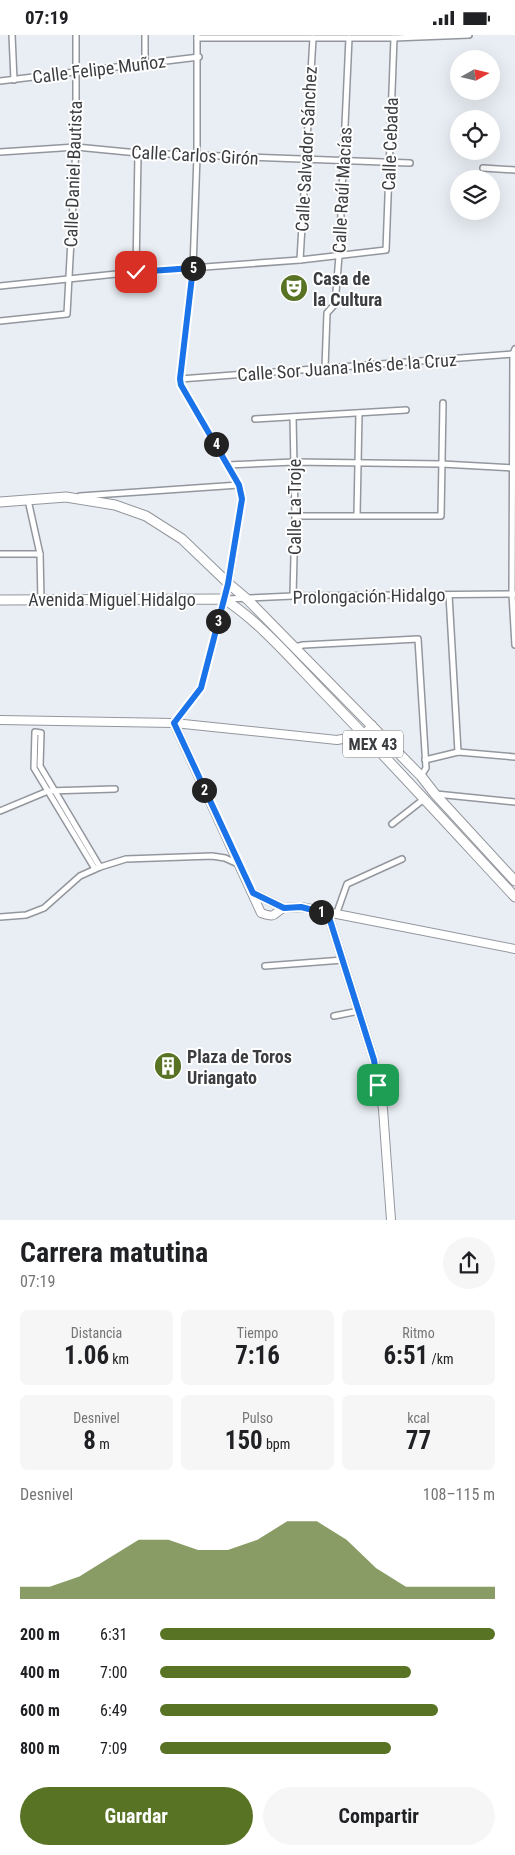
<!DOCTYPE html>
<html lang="es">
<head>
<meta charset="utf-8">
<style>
	:root { --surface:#fff; --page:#f6f6f6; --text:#202124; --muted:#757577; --accent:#597325 }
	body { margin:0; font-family:"Roboto Condensed",sans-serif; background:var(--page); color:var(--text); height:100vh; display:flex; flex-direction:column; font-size:19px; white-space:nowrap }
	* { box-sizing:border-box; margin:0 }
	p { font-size:16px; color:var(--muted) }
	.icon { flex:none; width:28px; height:28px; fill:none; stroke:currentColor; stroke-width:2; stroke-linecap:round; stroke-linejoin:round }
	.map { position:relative; height:1185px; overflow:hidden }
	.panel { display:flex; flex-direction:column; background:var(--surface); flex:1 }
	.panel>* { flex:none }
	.needle { width:32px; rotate:82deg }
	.buttons { position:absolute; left:450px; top:15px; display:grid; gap:10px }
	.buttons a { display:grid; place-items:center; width:50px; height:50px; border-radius:50%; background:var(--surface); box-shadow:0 5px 20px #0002; font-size:25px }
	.pin { position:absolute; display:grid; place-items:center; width:42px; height:42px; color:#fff; margin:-21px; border-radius:10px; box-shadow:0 2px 8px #0006 }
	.km { position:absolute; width:25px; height:25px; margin:-12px; border-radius:50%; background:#222; color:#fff; font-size:14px; line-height:25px; text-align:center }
	.round { display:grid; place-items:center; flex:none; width:52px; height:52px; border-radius:26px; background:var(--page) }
	.head { display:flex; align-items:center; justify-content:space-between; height:85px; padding:0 20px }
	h1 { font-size:28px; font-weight:700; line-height:38px }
	.figures { display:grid; grid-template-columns:repeat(3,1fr); gap:8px; height:85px; padding:5px 20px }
	.figures div { display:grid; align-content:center; border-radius:8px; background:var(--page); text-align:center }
	.figures b { font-size:25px; font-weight:700 }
	.figures small { font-size:14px; font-weight:400 }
	.figures p { font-size:14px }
	.chart { height:140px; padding:10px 20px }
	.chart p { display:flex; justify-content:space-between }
	.chart svg { width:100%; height:90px; margin-top:5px; fill:var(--accent); opacity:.7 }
	.primary-button { display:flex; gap:10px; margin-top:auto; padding:10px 20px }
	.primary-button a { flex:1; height:58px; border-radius:30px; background:var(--accent); color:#fff; font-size:20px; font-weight:700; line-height:58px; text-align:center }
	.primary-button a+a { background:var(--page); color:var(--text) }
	ul { padding:0 20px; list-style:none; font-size:16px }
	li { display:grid; grid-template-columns:80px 60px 1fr; align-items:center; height:38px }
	li i { height:12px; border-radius:6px; background:var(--accent) }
	.status { display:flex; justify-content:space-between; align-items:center; height:35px; padding:0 25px; background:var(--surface); direction:ltr }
	.status svg { height:14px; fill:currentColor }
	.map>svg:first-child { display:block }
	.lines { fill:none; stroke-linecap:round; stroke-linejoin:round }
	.street-casing { stroke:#93979d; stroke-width:8 }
	.secondary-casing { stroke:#93979d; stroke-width:10 }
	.primary-casing { stroke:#93979d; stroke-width:11 }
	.street { stroke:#fff; stroke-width:5 }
	.secondary { stroke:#fff; stroke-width:8 }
	.primary { stroke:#fff; stroke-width:9 }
	.route-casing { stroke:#fff; stroke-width:10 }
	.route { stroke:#1a73e8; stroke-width:6 }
	.labels { text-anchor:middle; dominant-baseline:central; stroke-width:4; stroke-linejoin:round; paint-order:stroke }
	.shield { fill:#fff; stroke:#767779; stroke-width:1 }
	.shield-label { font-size:16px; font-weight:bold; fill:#3b3d40 }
	.street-label { font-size:18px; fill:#3b3d40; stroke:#fff }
	.poi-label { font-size:18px; font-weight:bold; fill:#3b3d40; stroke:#fff; text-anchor:start }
</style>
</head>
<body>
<div class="status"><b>07:19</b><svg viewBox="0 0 49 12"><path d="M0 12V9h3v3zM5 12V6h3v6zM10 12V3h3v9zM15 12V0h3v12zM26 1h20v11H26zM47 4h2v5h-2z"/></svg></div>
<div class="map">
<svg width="515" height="1185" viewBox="0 0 515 1185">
	<rect width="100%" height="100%" fill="#e9eef4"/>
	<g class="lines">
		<defs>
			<g id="street">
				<path d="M12,0L14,45"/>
				<path d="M145,0V28"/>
				<path d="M197,3H394L469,0"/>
				<path d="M0,46L199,22"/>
				<path d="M0,117L76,112L138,118L410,128"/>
				<path d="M483,133L515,135"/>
				<path d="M300,225L313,3"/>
				<path d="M136,237L138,118"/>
				<path d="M0,251L136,237L300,225L386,215L394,3"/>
				<path d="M0,286L67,279L76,112V0"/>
				<path d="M515,314L513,319L512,559L515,610"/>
				<path d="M325,333L327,278L335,269L339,221L349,3"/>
				<path d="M180,344L513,319"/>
				<path d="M255,384L406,375"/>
				<path d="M227,430L294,427L442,429L514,433"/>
				<path d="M80,461L239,450"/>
				<path d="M28,465L40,519L41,565"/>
				<path d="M357,480L359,378"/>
				<path d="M295,481H441L443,368"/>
				<path d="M0,519H40"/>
				<path d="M449,560L458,717"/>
				<path d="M293,561L295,481L293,382"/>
				<path d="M227,564L293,561L515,559"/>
				<path d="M295,612L303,610L418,604L426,733L421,741"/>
				<path d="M174,688L201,653L229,549L242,464L239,450L181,350L180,344L193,233L197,121V0"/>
				<path d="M425,725L458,717L515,722"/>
				<path d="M436,759L515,767"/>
				<path d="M0,776L48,756L115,754"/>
				<path d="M392,789L424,764"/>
				<path d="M95,834L34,733L35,697L41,698L40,731L100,832"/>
				<path d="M336,880L347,849L402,824"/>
				<path d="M0,882L26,880L44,873L80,841L100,832L126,824L212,821L225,823L238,829"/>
				<path d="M265,931L343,925"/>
				<path d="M334,981L359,976"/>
			</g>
			<g id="secondary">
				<path d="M0,685L174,688L337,705L364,700L372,690"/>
				<path d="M174,688L261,878C278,884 272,878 284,873C288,872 296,873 301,872L515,914"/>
				<path d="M253,858L284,873"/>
				<path d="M328,879L374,1025L383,1074L391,1185"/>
			</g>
			<g id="primary">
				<path d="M0,467L66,462L115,470L146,481L182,504L229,549L248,565L421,741L435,759L515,846"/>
				<path d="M0,565L224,564C261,588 292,625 323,657C388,724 451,793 515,862"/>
			</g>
		</defs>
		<use href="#street" class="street-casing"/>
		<use href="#secondary" class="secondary-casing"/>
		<use href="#primary" class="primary-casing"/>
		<use href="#street" class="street"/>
		<use href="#secondary" class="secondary"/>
		<use href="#primary" class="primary"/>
	</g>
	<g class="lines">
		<defs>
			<path id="route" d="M136,237L193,233L180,344L181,350L239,450L242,464L228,549L201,653L174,688L253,858L284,873L301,872L328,879L374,1025L378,1050"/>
		</defs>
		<use href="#route" class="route-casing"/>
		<use href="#route" class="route"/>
	</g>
	<defs>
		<symbol id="theatre-disc" viewBox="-11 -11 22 22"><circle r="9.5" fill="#597325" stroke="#fff"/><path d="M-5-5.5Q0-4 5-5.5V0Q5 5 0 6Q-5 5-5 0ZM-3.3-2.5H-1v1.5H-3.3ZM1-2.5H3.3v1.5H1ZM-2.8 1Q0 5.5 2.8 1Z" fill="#fff"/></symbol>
		<symbol id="building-disc" viewBox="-11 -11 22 22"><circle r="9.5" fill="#597325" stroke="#fff"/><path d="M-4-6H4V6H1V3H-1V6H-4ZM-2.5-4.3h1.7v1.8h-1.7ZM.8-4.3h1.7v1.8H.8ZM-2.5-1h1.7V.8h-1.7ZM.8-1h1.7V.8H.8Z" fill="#fff"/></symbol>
	</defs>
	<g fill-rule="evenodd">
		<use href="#theatre-disc" x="278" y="237" width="32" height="32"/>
		<use href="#building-disc" x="152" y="1015" width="32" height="32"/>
	</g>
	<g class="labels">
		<rect class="shield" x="343" y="695.5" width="60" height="27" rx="4"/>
		<g class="shield-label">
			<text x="373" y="709">MEX 43</text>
		</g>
		<g class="street-label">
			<text transform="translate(99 34) rotate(-7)">Calle Felipe Muñoz</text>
			<text transform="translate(390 109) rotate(-88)">Calle Cebada</text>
			<text transform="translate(306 114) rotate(-87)">Calle Salvador Sánchez</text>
			<text transform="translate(195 120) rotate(3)">Calle Carlos Girón</text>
			<text transform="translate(73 139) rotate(-88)">Calle Daniel Bautista</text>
			<text transform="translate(342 155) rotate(-87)">Calle Raúl Macías</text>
			<text transform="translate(347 332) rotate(-4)">Calle Sor Juana Inés de la Cruz</text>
			<text transform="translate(294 472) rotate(-90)">Calle La Troje</text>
			<text transform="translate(369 561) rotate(-1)">Prolongación Hidalgo</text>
			<text x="112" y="564">Avenida Miguel Hidalgo</text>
		</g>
		<g class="poi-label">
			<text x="313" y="243">Casa de<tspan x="313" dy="21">la Cultura</tspan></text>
			<text x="187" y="1021">Plaza de Toros<tspan x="187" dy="21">Uriangato</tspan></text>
		</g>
	</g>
</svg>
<div class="buttons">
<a><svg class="needle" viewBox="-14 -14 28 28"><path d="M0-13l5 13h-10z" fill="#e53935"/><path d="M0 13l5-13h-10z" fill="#757577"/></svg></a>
<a><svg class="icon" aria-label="locate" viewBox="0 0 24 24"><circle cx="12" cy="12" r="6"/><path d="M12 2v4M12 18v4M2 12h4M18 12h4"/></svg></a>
<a><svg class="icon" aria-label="layers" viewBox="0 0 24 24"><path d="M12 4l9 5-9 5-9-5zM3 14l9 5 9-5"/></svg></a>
</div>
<div class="pin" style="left:378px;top:1050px;background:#1e9e55"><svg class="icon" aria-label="arrive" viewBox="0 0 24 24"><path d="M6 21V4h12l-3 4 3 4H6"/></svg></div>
<div class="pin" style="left:136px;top:237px;background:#d93025"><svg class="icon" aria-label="check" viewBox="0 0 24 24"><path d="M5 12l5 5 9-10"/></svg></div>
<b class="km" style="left:321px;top:877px">1</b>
<b class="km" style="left:204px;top:755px">2</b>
<b class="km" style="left:218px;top:586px">3</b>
<b class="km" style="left:216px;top:409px">4</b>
<b class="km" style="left:193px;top:233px">5</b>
</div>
<section class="panel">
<div class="head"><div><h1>Carrera matutina</h1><p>07:19</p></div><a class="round"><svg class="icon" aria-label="share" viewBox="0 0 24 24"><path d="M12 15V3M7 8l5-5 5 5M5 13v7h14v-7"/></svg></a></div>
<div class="figures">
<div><p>Distancia</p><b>1.06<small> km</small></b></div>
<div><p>Tiempo</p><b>7:16</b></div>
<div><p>Ritmo</p><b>6:51<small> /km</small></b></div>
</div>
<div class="figures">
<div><p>Desnivel</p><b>8<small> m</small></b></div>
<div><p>Pulso</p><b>150<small> bpm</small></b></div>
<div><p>kcal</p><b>77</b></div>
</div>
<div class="chart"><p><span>Desnivel</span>108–115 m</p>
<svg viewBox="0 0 160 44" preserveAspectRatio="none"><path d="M0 44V38L10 38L20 33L30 24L40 15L50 15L60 20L70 20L80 15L90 6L100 6L110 15L120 29L130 38L140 38L150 38L160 38V44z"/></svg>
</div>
<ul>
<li><b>200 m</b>6:31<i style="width:100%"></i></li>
<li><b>400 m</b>7:00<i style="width:75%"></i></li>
<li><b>600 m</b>6:49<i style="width:83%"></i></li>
<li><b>800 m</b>7:09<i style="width:69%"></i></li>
</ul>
<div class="primary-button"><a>Guardar</a><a>Compartir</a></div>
</section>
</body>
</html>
